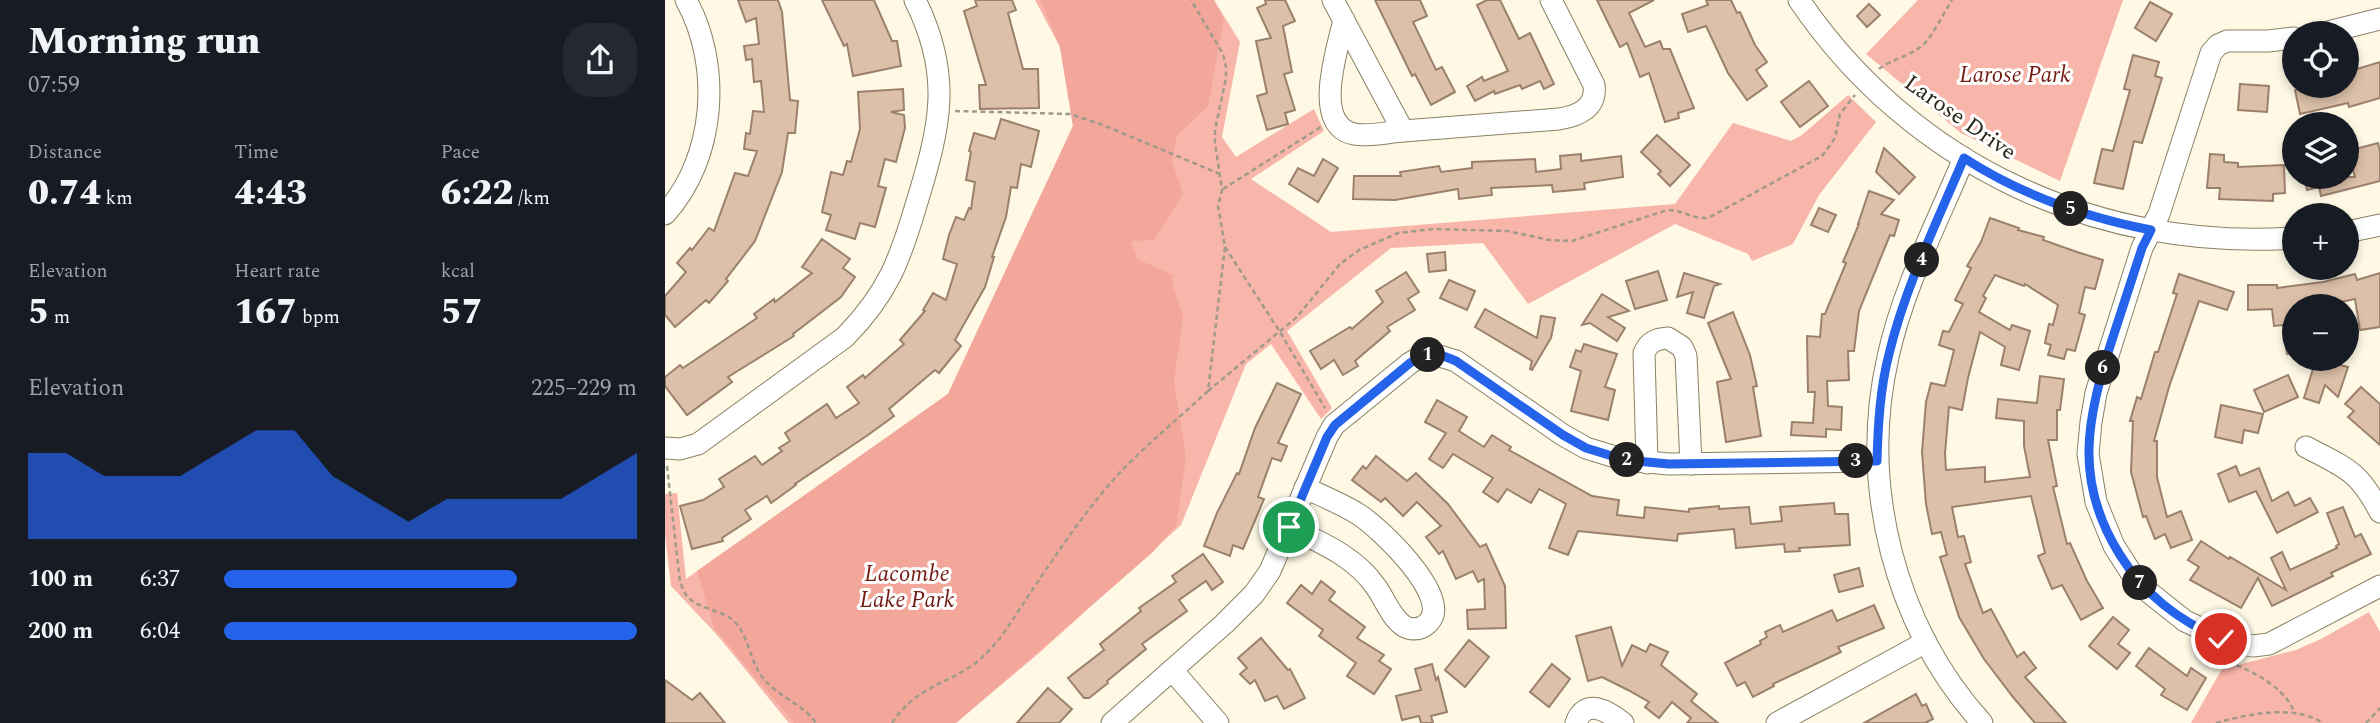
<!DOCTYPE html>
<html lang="en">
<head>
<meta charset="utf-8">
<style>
	:root { --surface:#171b24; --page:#242831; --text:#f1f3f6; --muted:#9ea1a6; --accent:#2563eb }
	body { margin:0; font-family:Spectral,serif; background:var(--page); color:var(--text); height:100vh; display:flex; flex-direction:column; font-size:26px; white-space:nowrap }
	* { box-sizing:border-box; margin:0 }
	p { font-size:23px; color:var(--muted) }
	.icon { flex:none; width:38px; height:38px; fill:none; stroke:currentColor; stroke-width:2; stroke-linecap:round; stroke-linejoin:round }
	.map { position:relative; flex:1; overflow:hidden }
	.sheet { display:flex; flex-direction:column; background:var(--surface); width:665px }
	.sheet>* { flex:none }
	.tools { position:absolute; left:1617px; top:21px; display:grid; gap:14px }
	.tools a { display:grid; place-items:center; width:77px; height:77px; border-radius:50%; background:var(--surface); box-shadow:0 4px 10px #0003; font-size:35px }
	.pin { position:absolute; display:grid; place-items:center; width:60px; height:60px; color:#fff; margin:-30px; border:4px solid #fff; border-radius:50%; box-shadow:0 2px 7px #0007 }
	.km { position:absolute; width:35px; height:35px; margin:-18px; border-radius:50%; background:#222; color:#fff; font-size:19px; line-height:35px; text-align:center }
	.round { display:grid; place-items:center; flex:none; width:74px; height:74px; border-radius:28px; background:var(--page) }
	.headline { display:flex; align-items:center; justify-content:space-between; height:119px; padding:0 28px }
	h1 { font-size:38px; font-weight:800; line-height:52px }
	.stats { display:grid; grid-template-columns:repeat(3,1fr); gap:10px; height:119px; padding:7px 28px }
	.stats div { display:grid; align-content:center }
	.stats b { font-size:35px; font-weight:800 }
	.stats small { font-size:19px; font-weight:400 }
	.stats p { font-size:19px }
	.chart { height:196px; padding:14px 28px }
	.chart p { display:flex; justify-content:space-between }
	.chart svg { width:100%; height:126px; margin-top:7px; fill:var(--accent); opacity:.7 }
	ul { padding:0 28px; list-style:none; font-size:23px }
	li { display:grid; grid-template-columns:112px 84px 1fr; align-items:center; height:52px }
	li i { height:18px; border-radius:9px; background:var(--accent) }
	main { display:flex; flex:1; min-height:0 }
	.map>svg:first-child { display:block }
	.green { fill:#f8b5aa }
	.forest { fill:#f3a79b }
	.building { fill:#dcc0a9; stroke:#9b816c; stroke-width:2 }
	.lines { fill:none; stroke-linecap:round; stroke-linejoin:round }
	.minor-casing { stroke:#8a8163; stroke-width:23 }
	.path { stroke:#a09a8b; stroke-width:2.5; stroke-dasharray:5 3.5; stroke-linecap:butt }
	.minor { stroke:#fff; stroke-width:21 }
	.route-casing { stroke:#fff; stroke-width:14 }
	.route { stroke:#2563eb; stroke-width:9 }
	.labels { text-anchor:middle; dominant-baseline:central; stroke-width:6; stroke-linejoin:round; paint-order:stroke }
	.park-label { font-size:23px; font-style:italic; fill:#731b13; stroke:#fff }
	.street-label { font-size:23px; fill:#2b271b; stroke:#fff }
</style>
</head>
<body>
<main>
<section class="sheet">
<div class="headline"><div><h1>Morning run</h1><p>07:59</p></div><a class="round"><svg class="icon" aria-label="share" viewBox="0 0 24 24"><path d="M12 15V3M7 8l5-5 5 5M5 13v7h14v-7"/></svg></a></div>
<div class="stats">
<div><p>Distance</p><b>0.74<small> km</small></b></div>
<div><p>Time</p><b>4:43</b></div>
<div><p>Pace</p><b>6:22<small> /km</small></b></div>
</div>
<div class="stats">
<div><p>Elevation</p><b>5<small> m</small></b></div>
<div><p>Heart rate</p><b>167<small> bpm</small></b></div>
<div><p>kcal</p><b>57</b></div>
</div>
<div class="chart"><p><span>Elevation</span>225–229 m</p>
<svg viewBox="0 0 160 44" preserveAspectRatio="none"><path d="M0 44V14L10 14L20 22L30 22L40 22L50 14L60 6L70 6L80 22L90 30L100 38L110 30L120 30L130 30L140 30L150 22L160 14V44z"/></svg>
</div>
<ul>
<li><b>100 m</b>6:37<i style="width:71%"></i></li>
<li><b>200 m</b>6:04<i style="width:100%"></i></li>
</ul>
</section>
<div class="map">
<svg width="1715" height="723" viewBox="0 0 1715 723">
	<rect width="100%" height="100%" fill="#fef8e5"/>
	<g class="green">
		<path d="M370,0H549L575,42L557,137L571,157L649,109L659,131L586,179L666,232L1010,204L1068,123L1126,141L1137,135L1183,95L1211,122L1154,195L1128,244L1087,261L1083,254L1010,224L863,304L818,243L726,248L622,331L667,408L656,419L606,344L581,364L516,525L373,654L291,723H124L53,636L6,586L0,535V494L12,493L21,579L283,394L408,126L395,47Z"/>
		<path d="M1253,0H1458L1395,181L1296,133L1201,54Z"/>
		<path d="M1704,612L1715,632V723H1526L1557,669L1631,650L1658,638Z"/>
	</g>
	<path class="forest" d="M375,0H549L559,19L543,106L512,136L507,161L518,194L489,240L466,241L472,259L508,275L507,282L518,317L509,381L521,457L511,526L488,552L291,723H129L49,628L32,571L283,394L408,126L395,47Z"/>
	<g class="building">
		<path d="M73,0H113L117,12L125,100L133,101L130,133H123L117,172L90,241L61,279L63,281L44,303L41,300L10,327L0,315V296L21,272L12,263L25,248L27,250L44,228L49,231L70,173L83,176L92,151L79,149L81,133L85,134L88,111L99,112L96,81L89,82L87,59L81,60L79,46L94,44L91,18L81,22Z"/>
		<path d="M157,0H209L227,41H232L236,66L188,76L182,44L179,46Z"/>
		<path d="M310,0H347L351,10L343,13L358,69H373L374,108L315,109L314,85H321L299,11L312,6Z"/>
		<path d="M600,0H620L630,21L618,26L627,72L619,74L630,110L620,113L623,124L602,130L592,96L602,93L591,41L606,38L592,8L601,4Z"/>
		<path d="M710,0H755L762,16L748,22L771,70L777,67L790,92L766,105L750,74L747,76Z"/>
		<path d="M822,0H835L854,39L865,33L889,84L879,89L875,81L857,89L855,85L830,94L829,91L810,101L802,86L817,77L819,81L843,71L812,5Z"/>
		<path d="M932,0H989L964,13L980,47L995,41L998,49H1005L1029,108L1013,113L1014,118L1000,122L984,73L975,77L962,43L955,47Z"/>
		<path d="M1041,0H1066L1072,13L1075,12L1090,45L1102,62L1091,70L1102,86L1082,100L1063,73L1041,26L1023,32L1017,14L1043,5Z"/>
		<path d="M1485,2L1507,14L1491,41L1470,28Z"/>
		<path d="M1204,4L1215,15L1202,27L1192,16Z"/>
		<path d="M1468,55L1494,62L1490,76L1497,78L1477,143L1469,141L1458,189L1429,183L1437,149L1448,151L1465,90L1459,89Z"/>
		<path d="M1715,62V98L1684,107L1683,103L1635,114L1630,90L1649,86H1682V72Z"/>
		<path d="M1144,81L1163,106L1135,127L1116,102Z"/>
		<path d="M1575,84L1604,86L1602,112L1573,110Z"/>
		<path d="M238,89L239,110L226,112L239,115L240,128L231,162L220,159L213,186L221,188L210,227L195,223L190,239L161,230L166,215L157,212L166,172L178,175L182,161L186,162L195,129L193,92Z"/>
		<path d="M336,119L374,131L366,167L356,164L352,188L346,187L341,217L327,257H329L320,287L290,340L296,346L274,373L270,370L224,409L229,416L203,435L130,484L131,485L106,503L102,496L80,510L86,519L57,538L58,541L27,549L15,506L38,500L59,487L54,479L90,456L97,465L117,451L114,448L125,441L120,433L162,404L171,418L194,403L182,387L198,375L200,378L239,344L235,340L260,311L258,310L268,293L281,300L292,264L278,259L284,235L291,217L299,220L304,208L306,209L310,182L301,180L306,152L304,151L309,133L330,139Z"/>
		<path d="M992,135L1025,165L1005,186L993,174L996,171L976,152Z"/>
		<path d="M1713,143L1715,152V181L1656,196L1654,187L1642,190L1639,177H1690L1683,151Z"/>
		<path d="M1219,148L1250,177L1234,194L1211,172Z"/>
		<path d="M916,154V161L956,156L958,177L919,183L920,189L888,192L887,185L826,188L827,195L794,199L793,189L730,200L688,199L689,176H736L735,172L774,166L776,172L807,168V162L870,159L871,172L896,169L895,156Z"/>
		<path d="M1545,154L1559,155V162L1573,163V167L1619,165L1620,193L1608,194V201L1554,199L1555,188H1542Z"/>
		<path d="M658,159L673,168L653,202L624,184L633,168L649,176Z"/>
		<path d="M1204,191L1229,200L1216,214L1234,220L1229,236L1225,235L1194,311L1189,351H1183L1184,380L1162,381L1163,406L1177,407L1176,430L1161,429V437L1126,435L1127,422L1148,423L1150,392H1143L1142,336L1155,337L1157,314H1160L1181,263L1178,262L1194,224H1193Z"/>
		<path d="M1154,208L1171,215L1163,232L1146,225Z"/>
		<path d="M1325,218L1354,228L1353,230L1379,237L1378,240L1412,252L1438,260L1430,289L1420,287L1414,313L1420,315L1410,351L1402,349L1399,359L1383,355L1386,345L1380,343L1384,324L1388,325L1393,305L1360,284L1359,286L1330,275L1318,296L1321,298L1314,312L1345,330L1347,325L1365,331L1354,370L1336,365L1340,347L1315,332L1303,378L1297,410L1284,407L1280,453L1281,470L1320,467V482L1365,477L1359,446V421L1331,418L1333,399L1372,403L1375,376L1399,379L1395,410H1392V440H1383L1392,486L1388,487L1402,544L1405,543L1422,581L1438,608L1416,620L1397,585L1387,589L1373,556L1380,553L1366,496L1287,507L1293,537L1299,536L1306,562L1300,564L1318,613L1326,609L1352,657L1359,652L1371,668L1360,677L1401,723H1370L1348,697L1319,659L1294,617L1275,557L1282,555L1276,532L1267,534L1261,504L1257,452L1261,402L1266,383L1280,386L1289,350L1274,345L1278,331L1284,332L1298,304L1290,300L1306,268L1302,266L1316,242Z"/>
		<path d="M157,239L185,259L178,268L190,277L176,297L128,334L129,336L63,377L67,382L22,415L0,386V377L15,365L18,368L92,318L89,314L109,299L110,302L147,273L137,267Z"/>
		<path d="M780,252L781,270L764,272L762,254Z"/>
		<path d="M993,271L1002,300L970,309L961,281Z"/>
		<path d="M741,272L754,292L743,299L750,310L722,327L725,331L690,361L693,366L678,375L669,360L656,369L645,351L685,327L687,329L718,302L711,291Z"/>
		<path d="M1019,273L1055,284L1049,286L1039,318L1022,313L1028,292L1012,297Z"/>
		<path d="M1715,273V327L1695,330L1690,299L1658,306H1629V353L1622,354L1618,325L1609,326L1607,309L1583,310V285H1612V288L1658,282L1690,274L1692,280Z"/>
		<path d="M1514,274L1569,292L1562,310L1534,301L1504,387L1489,441H1492V477L1502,517L1516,511L1527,540L1506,548L1500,534L1490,539L1481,516L1478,517L1466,472L1468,421H1465L1472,397L1476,399L1490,352H1493L1512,294L1508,293Z"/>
		<path d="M784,280L810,291L802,310L775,298Z"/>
		<path d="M937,294L964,311L943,317L960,328L952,341L925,323L917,325Z"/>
		<path d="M820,309L872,338L876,316L890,318L886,338L867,370L865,369L867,361L810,327Z"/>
		<path d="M1068,312L1085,355L1092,386L1088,387L1096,436L1061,442L1052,382L1066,379L1043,323Z"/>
		<path d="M919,344L952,354L940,387L950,390L943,420L906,411L916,371L905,367L911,350L916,352Z"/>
		<path d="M1651,359L1683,367L1673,397L1660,385L1654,403L1639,398Z"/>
		<path d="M1623,375L1633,397L1599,412L1589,390Z"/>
		<path d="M612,383L636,394L613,443L622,446L616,461L607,458L593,497L599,499L578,549L568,545L565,556L539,546L552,513L572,473L574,474L590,428Z"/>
		<path d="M1696,387L1715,404V445L1683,417L1689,411L1680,404Z"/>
		<path d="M772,400L802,417L794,431L819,447L827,435L846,447L844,450L927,496L954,500L952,515L979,518L980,507L1024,512V509L1054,506V509L1084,507L1086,524L1117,521L1115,507L1169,503L1170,514H1183L1185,545L1134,548L1135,551L1120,552L1119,544L1071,548L1069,529L1013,534L1012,541L913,531L903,555L884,548L901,504L874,489L866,503L842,489L833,502L818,492L828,478L788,454L778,468L764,459L781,433L760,422Z"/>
		<path d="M1556,405L1598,414L1593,433L1579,430L1577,443L1550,437Z"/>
		<path d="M711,456L742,481L751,473L783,504L815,547L821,544L840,586L841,628L803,629L802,610L820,609L819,579L813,582L808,571L791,579L778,551L774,554L761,537L776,526L752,502L738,516L720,498L716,502L687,480L698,466L701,469Z"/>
		<path d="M1571,466L1575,476L1594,468L1607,501L1623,492L1630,506L1645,498L1653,512L1612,533L1591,491L1564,502L1553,474Z"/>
		<path d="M1678,507L1690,537L1696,534L1706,554L1666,573L1668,576L1607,606L1593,578L1576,608L1525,580L1534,567L1523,560L1536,541L1564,559L1565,557L1621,590L1606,558L1617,552L1625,570L1672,548L1671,546L1674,544L1662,513Z"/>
		<path d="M538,554L558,582L547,590L541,581L514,600L522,611L477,644L481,649L442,681L443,683L424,698H419L403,678L439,650L435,644L476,611L474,608L511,582L507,576Z"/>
		<path d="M1194,568L1198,586L1174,592L1169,575Z"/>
		<path d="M656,581L670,592L664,600L700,627L692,638L719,655L714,661L726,669L709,694L682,676L691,663L654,636L658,630L622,603L636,585L647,594Z"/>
		<path d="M1209,605L1219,628L1173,647L1176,652L1108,684L1109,686L1088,697L1080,682L1072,686L1060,663L1096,644L1095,641L1102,637L1100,632L1115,625L1118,632L1167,610L1172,621Z"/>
		<path d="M1448,617L1464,630L1453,644L1465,653L1452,669L1424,646Z"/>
		<path d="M946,627L957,666L967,645L981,652L985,644L1003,652L996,665L1032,694L1026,701L1053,723H1022L1026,718L1007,702L994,718L980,707L984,702L963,690L937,677L923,681L911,636Z"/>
		<path d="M596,638L623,670L625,669L640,698L619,709L612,696L600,701L590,680L585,684L575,674L582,668L573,658Z"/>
		<path d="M804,640L824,657L800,687L780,670Z"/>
		<path d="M1484,648L1522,676L1526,668L1541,678L1522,710L1496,695L1500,689L1471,666Z"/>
		<path d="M767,664L771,680L773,677L782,712L766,716L768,723H756L754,716L737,720L731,696L756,690L750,669Z"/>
		<path d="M887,664L905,679L884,707L865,692Z"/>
		<path d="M0,680L27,700L35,693L60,723H0Z"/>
		<path d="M383,688L407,709L394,723H352Z"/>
		<path d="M1251,694L1257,706L1261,704L1268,719L1260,723H1199Z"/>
	</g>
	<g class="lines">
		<defs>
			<g id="minor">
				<path d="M668,0L738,131C723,132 704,137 689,134C646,126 673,47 679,20"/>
				<path d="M1134,0C1246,165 1432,251 1629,238"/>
				<path d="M1659,33L1715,19"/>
				<path d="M1629,38L1603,41H1562L1553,45L1546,53L1494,214L1477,248L1431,393L1426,422L1423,454L1431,502L1449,546L1465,571L1481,590L1520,621L1568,643L1588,646L1604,644L1715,586"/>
				<path d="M738,131L894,119C913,116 932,108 929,85L886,0"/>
				<path d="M1299,158C1272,223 1238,288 1223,357C1194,485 1229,625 1317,723"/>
				<path d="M0,214C51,158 57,65 21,0"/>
				<path d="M1682,232L1715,225"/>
				<path d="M1641,447C1681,468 1693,470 1715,512"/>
				<path d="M0,448L15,449L33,444L180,337C223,293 235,260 252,202C275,126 288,76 250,0"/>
				<path d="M982,463L979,353C984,342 990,339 1003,338L1017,347L1021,356L1026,464"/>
				<path d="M624,527C655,542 691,557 711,587C720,599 728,623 743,628C751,630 758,628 763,623C789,598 714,527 693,514C677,504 658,496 640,488"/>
				<path d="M507,670L553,723"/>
				<path d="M447,723L559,624L589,594L605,571L662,437L669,425L745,363L757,356L768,354L791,361L898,435L921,448L960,460L1004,464L1212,461"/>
				<path d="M911,723C920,697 943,711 958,723"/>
				<path d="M1112,723L1261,642"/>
			</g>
		</defs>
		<use href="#minor" class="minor-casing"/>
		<g class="path">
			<path d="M1214,69C1227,59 1248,55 1259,44C1270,32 1278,14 1287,0"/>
			<path d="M290,111L405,114L438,125L555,174"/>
			<path d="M558,189L656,127"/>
			<path d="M560,247L615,332L660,408"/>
			<path d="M543,391L632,317L675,264L694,250L733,233L769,229L843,231L884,240L907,241L1002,210C1017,210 1028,219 1043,218L1157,156L1170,138L1175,114L1190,95"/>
			<path d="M2,466L15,582C17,586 19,593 22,596C34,610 56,609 69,621C85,637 84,661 98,678C113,697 138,704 151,723"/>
			<path d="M1564,662C1587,671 1620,687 1629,712"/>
			<path d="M227,723C250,688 277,686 308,665C319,657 327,647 336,637C372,584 406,528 449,479C477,448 512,420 543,391L560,247L553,206L557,190L550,143V130L561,78V67L558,54L526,0"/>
			<path d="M1551,723C1584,714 1628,704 1658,723"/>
			<path d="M1701,723L1715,708"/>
		</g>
		<use href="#minor" class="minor"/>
	</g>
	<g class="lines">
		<defs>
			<path id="route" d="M624,527L662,437L670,425L745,363L757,356L768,354L781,357L791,361L898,435L921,448L960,460L1004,464L1212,461C1213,425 1215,389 1224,354C1240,287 1272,222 1299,158C1356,195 1420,217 1486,230L1477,248C1467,279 1457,310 1447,340C1422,419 1408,480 1455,555C1480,595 1513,620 1556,639"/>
		</defs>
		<use href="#route" class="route-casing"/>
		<use href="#route" class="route"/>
	</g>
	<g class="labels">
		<g class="park-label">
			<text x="1350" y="75">Larose Park</text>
			<text x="242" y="574">Lacombe<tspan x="242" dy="26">Lake Park</tspan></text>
		</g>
		<g class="street-label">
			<text transform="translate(1295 118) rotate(35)">Larose Drive</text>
		</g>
	</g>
</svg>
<div class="tools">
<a><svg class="icon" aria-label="locate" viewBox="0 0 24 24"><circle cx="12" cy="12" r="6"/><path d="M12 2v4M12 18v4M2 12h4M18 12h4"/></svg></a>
<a><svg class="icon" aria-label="layers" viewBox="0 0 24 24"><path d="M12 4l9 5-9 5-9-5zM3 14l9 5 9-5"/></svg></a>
<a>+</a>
<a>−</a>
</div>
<div class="pin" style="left:624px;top:527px;background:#1e9e55"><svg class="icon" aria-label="arrive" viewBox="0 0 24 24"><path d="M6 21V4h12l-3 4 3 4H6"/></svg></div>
<div class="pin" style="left:1556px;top:639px;background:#d93025"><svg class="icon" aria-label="check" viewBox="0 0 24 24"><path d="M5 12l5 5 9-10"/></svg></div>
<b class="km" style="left:763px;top:355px">1</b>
<b class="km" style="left:962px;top:460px">2</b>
<b class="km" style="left:1191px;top:461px">3</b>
<b class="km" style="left:1257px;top:260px">4</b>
<b class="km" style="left:1406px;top:209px">5</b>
<b class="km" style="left:1438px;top:368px">6</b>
<b class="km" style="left:1475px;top:583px">7</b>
</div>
</main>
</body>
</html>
